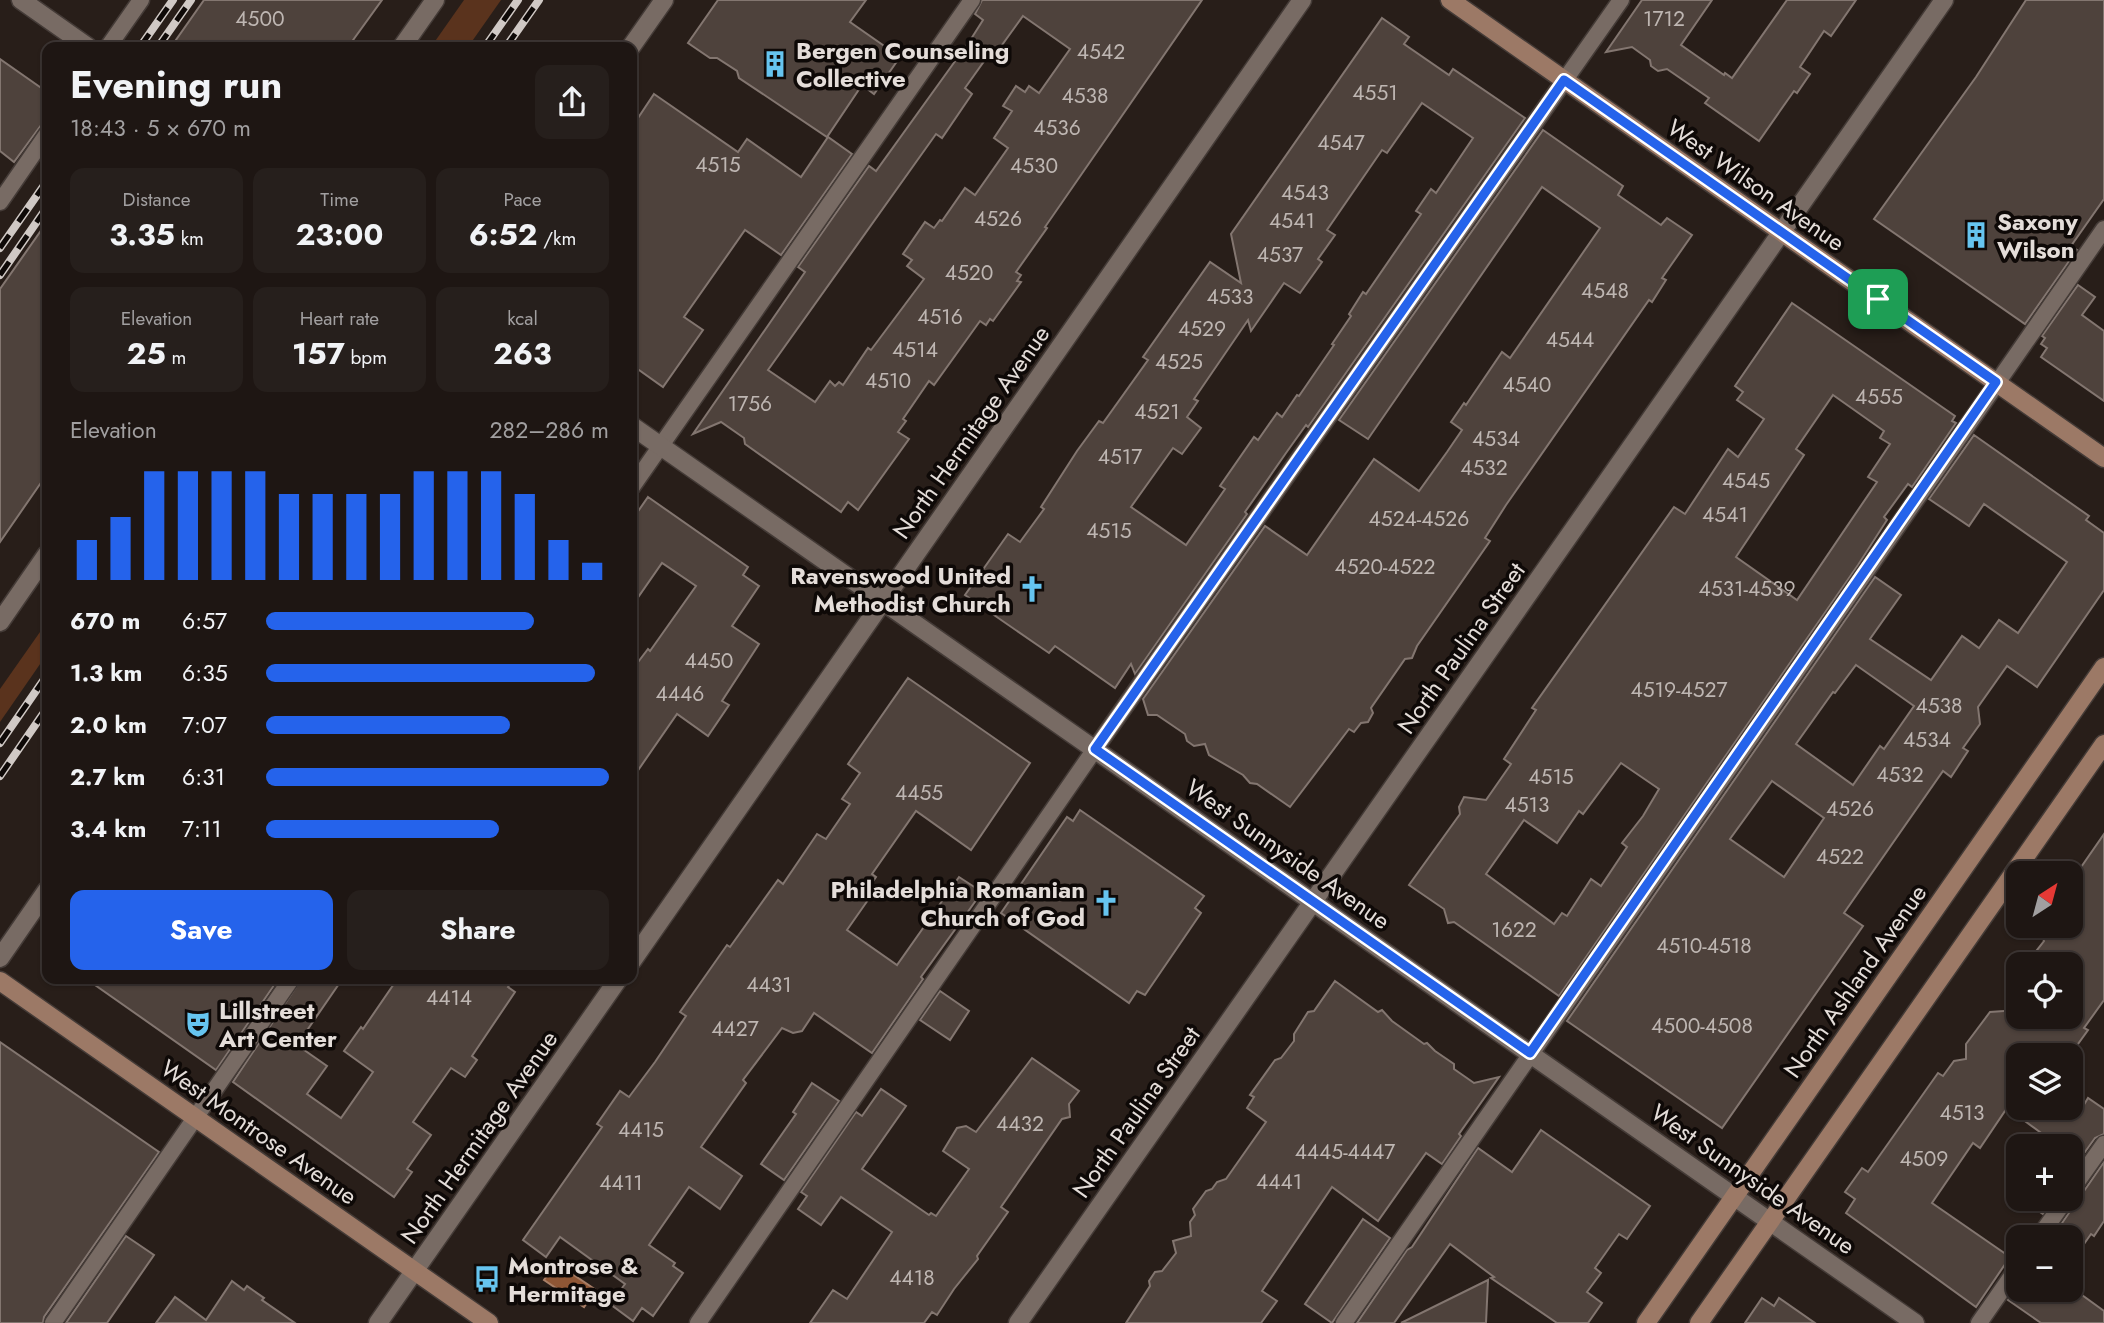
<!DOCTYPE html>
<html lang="en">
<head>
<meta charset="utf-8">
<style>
	:root { --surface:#1e1613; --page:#261f1c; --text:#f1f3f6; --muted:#a19fa0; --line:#3c3533; --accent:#2563eb }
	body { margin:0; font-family:Jost,sans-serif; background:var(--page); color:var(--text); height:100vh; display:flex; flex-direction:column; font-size:26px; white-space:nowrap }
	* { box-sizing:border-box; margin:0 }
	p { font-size:23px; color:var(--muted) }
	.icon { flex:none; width:38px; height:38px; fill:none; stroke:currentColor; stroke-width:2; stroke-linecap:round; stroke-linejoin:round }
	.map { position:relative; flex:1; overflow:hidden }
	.panel { position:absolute; left:42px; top:42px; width:595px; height:942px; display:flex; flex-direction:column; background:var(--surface); border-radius:14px; box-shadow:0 2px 5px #0004,0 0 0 2px var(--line) }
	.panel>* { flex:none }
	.needle { width:46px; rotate:36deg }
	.fabs { position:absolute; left:2006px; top:861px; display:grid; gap:14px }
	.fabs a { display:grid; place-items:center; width:77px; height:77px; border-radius:14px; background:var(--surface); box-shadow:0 2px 5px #0004,0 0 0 2px var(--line); font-size:35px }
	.pin { position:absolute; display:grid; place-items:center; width:60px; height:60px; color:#fff; margin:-30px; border-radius:14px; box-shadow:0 4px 10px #0006 }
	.round { display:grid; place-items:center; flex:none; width:74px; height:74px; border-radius:14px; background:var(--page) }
	.overview { display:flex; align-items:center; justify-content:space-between; height:119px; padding:0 28px }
	h1 { font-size:38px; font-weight:700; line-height:52px }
	.figures { display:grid; grid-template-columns:repeat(3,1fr); gap:10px; height:119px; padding:7px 28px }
	.figures div { display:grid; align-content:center; border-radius:14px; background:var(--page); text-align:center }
	.figures b { font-size:30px; font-weight:700 }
	.figures small { font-size:19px; font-weight:400 }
	.figures p { font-size:19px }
	.chart { height:196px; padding:14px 28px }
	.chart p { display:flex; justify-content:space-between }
	.chart svg { width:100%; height:126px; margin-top:7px; stroke:var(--accent); stroke-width:6 }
	.button { display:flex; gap:14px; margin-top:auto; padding:14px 28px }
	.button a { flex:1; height:80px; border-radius:14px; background:var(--accent); color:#fff; font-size:28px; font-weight:700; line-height:80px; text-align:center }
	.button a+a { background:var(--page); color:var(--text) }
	ul { padding:0 28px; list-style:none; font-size:23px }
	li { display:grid; grid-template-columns:112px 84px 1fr; align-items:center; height:52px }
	li i { height:18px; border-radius:9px; background:var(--accent) }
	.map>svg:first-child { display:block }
	.green { fill:#5a331d }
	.water { fill:#8f5635; stroke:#a87e66; stroke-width:2 }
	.building { fill:#4e423c; stroke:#837670; stroke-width:2; fill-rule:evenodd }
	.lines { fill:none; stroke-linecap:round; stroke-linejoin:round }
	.lane-casing { stroke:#443b37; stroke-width:19 }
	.street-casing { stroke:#443b37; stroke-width:21 }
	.secondary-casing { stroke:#443b37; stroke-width:21 }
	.lane { stroke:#786b64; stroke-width:16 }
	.street { stroke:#786b64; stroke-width:18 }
	.secondary { stroke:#9c7966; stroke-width:18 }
	.rail-casing { stroke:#d0c9c5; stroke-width:8 }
	.rail { stroke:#0e0907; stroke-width:5; stroke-dasharray:16; stroke-linecap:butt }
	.route-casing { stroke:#fff; stroke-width:14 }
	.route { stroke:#2563eb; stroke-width:9 }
	.labels { text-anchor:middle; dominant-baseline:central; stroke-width:7; stroke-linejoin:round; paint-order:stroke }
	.number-label { font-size:21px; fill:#beb6b2 }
	.poi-label { font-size:24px; font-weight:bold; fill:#e4ddd9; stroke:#0e0907; text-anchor:start }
	.street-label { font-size:24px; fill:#e4ddd9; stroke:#0e0907 }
</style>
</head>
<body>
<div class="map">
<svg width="2104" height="1323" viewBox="0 0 2104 1323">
	<rect width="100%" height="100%" fill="#281e19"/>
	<g class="green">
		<path d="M464,0H501L468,47H431Z"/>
		<path d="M47,622V654L0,722V689Z"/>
	</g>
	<path class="water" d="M556,1263L596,1290L584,1307L544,1280Z"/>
	<g class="building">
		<path d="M204,0H382L348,47H171Z"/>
		<path d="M718,0H866L850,22L900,57L874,94L862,85L827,137L739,78L737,71L717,58H710L688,43Z"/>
		<path d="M982,0H1202L1045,227L1047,228L1016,272L1021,275L1017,281L1021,282L993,321L990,319L986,325L980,321L934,385L929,381L903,419L906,421L898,432L909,439L858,510L848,502L841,512L745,444L744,438L721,422L693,434L805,272L798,267L869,166L876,171L971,39L983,20L975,14ZM1023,16L1070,49L1039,93L1029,86L1025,92L1016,86L1003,106L1012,111L994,138L1008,148L975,195L965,188L942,221L940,220L934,228L925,222L903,254L912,260L907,266L924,279L871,350L868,348L843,385L839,382L835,386L830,381L815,402L768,370L936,134L942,138L972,94L965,88L990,53L994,56Z"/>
		<path d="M1642,0H1712L1681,45L1724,75L1725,73L1732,78L1787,0H1856L1831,36L1824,31L1800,67L1810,74L1797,93L1794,91L1759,141L1705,103L1709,98L1667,69L1658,71L1651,66L1650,60L1632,47L1606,52Z"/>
		<path d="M2026,0H2104V199L2071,246L2077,250L2025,324L1874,219L1976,77Z"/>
		<path d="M1382,18L1409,37L1404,44L1449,75L1453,69L1525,118L1308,427L1306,425L1286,453L1245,512L1247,514L1135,674L1131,664L1115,688L1055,646L1049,653L965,595L1008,534L1020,542L1044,509L1041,507L1077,451L1099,421L1103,423L1148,360L1143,357L1210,262L1241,283L1231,234ZM1422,103L1473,138L1436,193L1431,189L1416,211L1421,214L1366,294L1363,292L1349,314L1351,316L1332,344L1334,345L1299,396L1297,395L1282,417L1277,413L1258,440L1254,437L1220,486L1225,489L1186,545L1131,507L1173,448L1182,454L1201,428L1187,417L1198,401L1194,399L1248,320L1251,331L1284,283L1300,293L1322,262L1318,259L1335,235L1327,230L1382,150L1387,153Z"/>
		<path d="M0,59L47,92V117L14,162L0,151Z"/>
		<path d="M654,94L738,152L747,139L801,177L828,137L852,154L781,255L745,230L684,317L703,330L663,387L632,365V127Z"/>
		<path d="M1543,130L1623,186L1618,195L1661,225L1667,218L1692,235L1662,278L1666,280L1652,302L1649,300L1506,505L1485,538L1490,541L1417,646L1412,658L1405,659L1371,708L1373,713L1368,722L1361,723L1354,732L1349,729L1290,807L1257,784L1250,783L1243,775L1209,755L1205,744L1194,746L1187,741L1185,734L1157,715H1148L1143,699L1265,526L1307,555L1374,459L1419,491L1447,452L1462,430L1451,422L1464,403L1466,405L1502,352L1510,358L1600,228L1542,187L1368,439L1339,420Z"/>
		<path d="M47,222V474L0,542V289Z"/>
		<path d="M2078,285L2095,297L2082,315L2104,331V401L2041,357L2047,348L2041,344L2045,338L2042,336Z"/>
		<path d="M1792,303L1955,416L1952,421L1956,423L1912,487L1908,484L1884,517L1887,520L1858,565L1559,996L1454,922L1448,923L1444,909L1409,885L1460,814L1459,807L1464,797L1486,800L1511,764L1504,759L1536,710L1532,708L1674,507L1685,514L1728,449L1738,457L1764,419L1737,400L1743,392L1735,386ZM1833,395L1884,431L1880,438L1890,444L1868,477L1877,482L1797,600L1736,557L1804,455L1796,449ZM1621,763L1659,789L1643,816L1622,843L1627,847L1601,886L1591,879L1567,916L1562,913L1554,924L1486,874L1524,820L1557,843L1579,811L1583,814Z"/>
		<path d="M1974,435L2089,516L2086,520L2104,533V590L2037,687L2007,666L1978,707L1980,724L1963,748L1968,751L1951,777L1943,771L1844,913L1863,926L1722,1128L1567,1021L1875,577L1901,595L1870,639L1931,680L1962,636L1979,648L1999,620L2018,633L2067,562L1984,504L1969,526L1929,499ZM1856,665L1914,706L1884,749L1880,746L1853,785L1796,744L1833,692L1835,693ZM1772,781L1824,818L1784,877L1730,839Z"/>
		<path d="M648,497L748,567L743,575L759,586L732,626L759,644L722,701L729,705L708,736L677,714L632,779V670L648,649L650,651L696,586L662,563L632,606V520Z"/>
		<path d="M908,678L1030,763L971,850L916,811L872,874L876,877L863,896L868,900L847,930L897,965L959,877L982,892L921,977L923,979L872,1053L814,1013L802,1031L793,1033L782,1028L743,1080L746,1083L701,1147L742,1176L720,1209L689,1187L649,1245L675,1263L673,1266L683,1273L653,1316L642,1308L633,1321L610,1304L625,1284L560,1237L546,1257L523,1240L602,1127L597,1124L620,1091L629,1097L655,1062L686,1016L680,1012L727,945L730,947L778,880L783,884L817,834L826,839L850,804L842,799L860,773L848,764Z"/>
		<path d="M1080,810L1204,896L1195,908L1201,913L1145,995L1137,991L1129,1003L1001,913L1067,817L1073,821Z"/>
		<path d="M2104,834V1000L2084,1028L2088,1030L2070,1055H2018V1108H2082L2088,1098L2104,1109V1134L2095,1138L2070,1173V1146H2059L2007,1108L1980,1148L1973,1143L1932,1203L2010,1257L1976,1307L1846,1213L1855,1199L1845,1192L1862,1168L1868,1172L1938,1073L1943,1076L1954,1061L1966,1059V1044L1990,1012L2018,1010V1017H2070V964H2026L2044,941L2042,936L2052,926H2070V883Z"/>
		<path d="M85,978H279L216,1070Z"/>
		<path d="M302,978H343L297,1045L327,1066L307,1094L341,1118L373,1072L344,1051L361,1027L363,1029L398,978H515L508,987L515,992L472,1056L477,1060L465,1077L451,1068L413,1122L431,1135L407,1169L412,1172L394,1197L233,1082Z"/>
		<path d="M1335,981L1378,1012L1382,1010L1392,1021L1424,1044L1427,1043L1435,1051L1454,1064V1069L1474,1083L1499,1077L1459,1134L1461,1136L1442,1164L1426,1153L1378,1221L1332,1187L1262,1291L1277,1301L1261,1323H1126L1150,1286L1149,1281L1155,1272L1162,1271L1176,1253L1173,1241L1191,1236L1190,1222L1195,1215L1193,1209L1206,1191L1212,1189L1217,1182L1226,1179L1266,1122L1247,1108L1254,1097L1250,1095L1275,1060L1281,1058L1294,1041V1034L1308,1012L1314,1011Z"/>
		<path d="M940,991L969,1011L950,1040L920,1020Z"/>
		<path d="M0,1042L159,1152L44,1317L43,1323H0Z"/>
		<path d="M1032,1058L1079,1091L1069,1104L1070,1117L1062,1119L1001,1207L1008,1212L977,1256L978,1259L954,1289L937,1315L932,1312L924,1323H810L833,1290L847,1299L892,1232L841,1197L821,1225L798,1209L807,1196L801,1192L856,1112L862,1116L881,1089L906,1106L862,1169L929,1215L931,1213L936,1216L969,1169L943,1151L957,1128L966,1126L976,1132Z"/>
		<path d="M812,1083L839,1101L784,1180L761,1164L796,1114L793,1112Z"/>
		<path d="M1541,1130L1650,1206L1627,1239L1619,1234L1595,1268L1601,1273L1587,1292L1602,1303L1588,1323H1557L1491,1278L1494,1277L1450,1244L1394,1323H1357L1407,1250L1412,1247L1478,1148L1512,1172Z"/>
		<path d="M2104,1162V1221L2094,1236L2091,1234L2070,1264V1237H2058L2064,1229L2060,1226Z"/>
		<path d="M2021,1199H2053L2043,1214Z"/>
		<path d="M1363,1219L1390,1238L1332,1323L1305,1304Z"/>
		<path d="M126,1236L154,1255L107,1323H66Z"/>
		<path d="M1488,1280L1486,1323H1401Z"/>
		<path d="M232,1281L244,1290L247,1286L264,1298L262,1300L295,1323H156L175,1297L206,1320Z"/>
		<path d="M2015,1290H2075L2104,1311V1323H2041L2008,1300Z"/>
		<path d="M1762,1298L1774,1306L1779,1298L1815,1323H1745Z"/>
	</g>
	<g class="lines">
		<defs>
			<g id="lane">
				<path d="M108,47L141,0"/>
				<path d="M0,202L47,134"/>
				<path d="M632,487L972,0"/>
				<path d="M2070,1192L2104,1144"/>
				<path d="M2039,1237L2066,1199"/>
				<path d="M53,1323L292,978"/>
				<path d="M698,1323L1095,749L1621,0"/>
				<path d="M1344,1323L2104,229"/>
				<path d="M1979,1323L2018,1267"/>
			</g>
			<g id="street">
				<path d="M21,0L88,47"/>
				<path d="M402,47L435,0"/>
				<path d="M631,47L664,0"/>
				<path d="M632,426L1915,1323"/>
				<path d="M0,622L47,554"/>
				<path d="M0,958L47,890"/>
				<path d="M632,961L1302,0"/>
				<path d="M378,1323L619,978"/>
				<path d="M1018,1323L1944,0"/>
			</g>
			<g id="secondary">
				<path d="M1450,0L2104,458"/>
				<path d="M0,981L489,1323"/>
				<path d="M1646,1323L2104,667"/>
				<path d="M1699,1323L2104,744"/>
			</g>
		</defs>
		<use href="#lane" class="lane-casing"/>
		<use href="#street" class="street-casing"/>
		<use href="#secondary" class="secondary-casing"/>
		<use href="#lane" class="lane"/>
		<use href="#street" class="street"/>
		<use href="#secondary" class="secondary"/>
		<defs>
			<g id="rail">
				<path d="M140,47L173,0"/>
				<path d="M158,47L191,0"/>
				<path d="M485,47L518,0"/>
				<path d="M506,47L539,0"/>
				<path d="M0,248L47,181"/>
				<path d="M0,275L47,207"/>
				<path d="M0,743L47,675"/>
				<path d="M0,776L47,708"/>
			</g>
		</defs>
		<use href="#rail" class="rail-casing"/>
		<use href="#rail" class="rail"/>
	</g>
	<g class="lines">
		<defs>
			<path id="route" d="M1564,80L1996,382L1530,1053L1095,749Z"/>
		</defs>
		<use href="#route" class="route-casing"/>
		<use href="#route" class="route"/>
	</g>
	<defs>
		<symbol id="building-bare" viewBox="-9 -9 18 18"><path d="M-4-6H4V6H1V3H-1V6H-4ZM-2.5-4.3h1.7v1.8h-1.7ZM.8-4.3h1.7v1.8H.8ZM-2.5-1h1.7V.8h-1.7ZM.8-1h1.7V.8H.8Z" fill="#66c4ef" stroke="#0e0907" stroke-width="2.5" paint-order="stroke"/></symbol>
		<symbol id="church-bare" viewBox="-9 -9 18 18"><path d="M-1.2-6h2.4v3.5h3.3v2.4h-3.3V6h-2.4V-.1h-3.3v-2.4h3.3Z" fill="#66c4ef" stroke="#0e0907" stroke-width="2.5" paint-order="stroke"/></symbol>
		<symbol id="theatre-bare" viewBox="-9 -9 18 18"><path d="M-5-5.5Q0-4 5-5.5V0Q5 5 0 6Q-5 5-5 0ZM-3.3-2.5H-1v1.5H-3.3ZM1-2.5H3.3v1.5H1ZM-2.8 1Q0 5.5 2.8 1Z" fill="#66c4ef" stroke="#0e0907" stroke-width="2.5" paint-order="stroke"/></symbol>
		<symbol id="bus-bare" viewBox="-9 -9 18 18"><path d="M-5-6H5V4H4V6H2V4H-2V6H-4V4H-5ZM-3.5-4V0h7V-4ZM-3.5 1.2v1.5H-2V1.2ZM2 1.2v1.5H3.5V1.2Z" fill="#66c4ef" stroke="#0e0907" stroke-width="2.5" paint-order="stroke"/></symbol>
	</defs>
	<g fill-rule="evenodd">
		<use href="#building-bare" x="756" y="45" width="38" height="38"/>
		<use href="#building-bare" x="1957" y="216" width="38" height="38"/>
		<use href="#church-bare" x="1013" y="570" width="38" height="38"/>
		<use href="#church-bare" x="1087" y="884" width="38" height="38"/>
		<use href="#theatre-bare" x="179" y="1005" width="38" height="38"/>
		<use href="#bus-bare" x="468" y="1260" width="38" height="38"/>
	</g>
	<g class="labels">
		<g class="number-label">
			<text x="260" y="19">4500</text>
			<text x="1664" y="19">1712</text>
			<text x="1101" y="52">4542</text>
			<text x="1375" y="93">4551</text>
			<text x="1085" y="96">4538</text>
			<text x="1057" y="128">4536</text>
			<text x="1341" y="143">4547</text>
			<text x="718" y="165">4515</text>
			<text x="1034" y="166">4530</text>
			<text x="1305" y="193">4543</text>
			<text x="998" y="219">4526</text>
			<text x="1292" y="221">4541</text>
			<text x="1280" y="255">4537</text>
			<text x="969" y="273">4520</text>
			<text x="1605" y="291">4548</text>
			<text x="1230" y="297">4533</text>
			<text x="940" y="317">4516</text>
			<text x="1202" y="329">4529</text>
			<text x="1570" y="340">4544</text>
			<text x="915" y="350">4514</text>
			<text x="1179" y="362">4525</text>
			<text x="888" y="381">4510</text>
			<text x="1527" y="385">4540</text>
			<text x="1879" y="397">4555</text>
			<text x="750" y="404">1756</text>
			<text x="1157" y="412">4521</text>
			<text x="1496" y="439">4534</text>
			<text x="1120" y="457">4517</text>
			<text x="1484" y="468">4532</text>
			<text x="1746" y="481">4545</text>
			<text x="1725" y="515">4541</text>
			<text x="1419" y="519">4524-4526</text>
			<text x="1109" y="531">4515</text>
			<text x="1385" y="567">4520-4522</text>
			<text x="1747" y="589">4531-4539</text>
			<text x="709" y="661">4450</text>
			<text x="1679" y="690">4519-4527</text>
			<text x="680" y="694">4446</text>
			<text x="1939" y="706">4538</text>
			<text x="1927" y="740">4534</text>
			<text x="1900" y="775">4532</text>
			<text x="1551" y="777">4515</text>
			<text x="919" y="793">4455</text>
			<text x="1527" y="805">4513</text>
			<text x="1850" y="809">4526</text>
			<text x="1840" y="857">4522</text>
			<text x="1514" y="930">1622</text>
			<text x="1704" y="946">4510-4518</text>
			<text x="769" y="985">4431</text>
			<text x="449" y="998">4414</text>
			<text x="1702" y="1026">4500-4508</text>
			<text x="735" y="1029">4427</text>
			<text x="1962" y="1113">4513</text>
			<text x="1020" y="1124">4432</text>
			<text x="641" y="1130">4415</text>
			<text x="1345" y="1152">4445-4447</text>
			<text x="1924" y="1159">4509</text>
			<text x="1279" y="1182">4441</text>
			<text x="621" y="1183">4411</text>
			<text x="912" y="1278">4418</text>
		</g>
		<g class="poi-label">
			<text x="796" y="50">Bergen Counseling<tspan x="796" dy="28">Collective</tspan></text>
			<text x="1997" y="221">Saxony<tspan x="1997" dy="28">Wilson</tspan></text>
			<text x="1011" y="575" text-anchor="end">Ravenswood United<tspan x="1011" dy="28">Methodist Church</tspan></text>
			<text x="1085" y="889" text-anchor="end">Philadelphia Romanian<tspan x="1085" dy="28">Church of God</tspan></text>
			<text x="219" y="1010">Lillstreet<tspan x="219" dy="28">Art Center</tspan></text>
			<text x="508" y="1265">Montrose &amp;<tspan x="508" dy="28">Hermitage</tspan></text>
		</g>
		<g class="street-label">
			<text transform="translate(1756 185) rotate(35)">West Wilson Avenue</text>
			<text transform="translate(971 432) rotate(-55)">North Hermitage Avenue</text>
			<text transform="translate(1461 648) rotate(-55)">North Paulina Street</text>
			<text transform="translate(1288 854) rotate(35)">West Sunnyside Avenue</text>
			<text transform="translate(1855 981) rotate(-55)">North Ashland Avenue</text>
			<text transform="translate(1136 1112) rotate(-55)">North Paulina Street</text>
			<text transform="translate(259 1132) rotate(35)">West Montrose Avenue</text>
			<text transform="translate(479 1137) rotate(-55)">North Hermitage Avenue</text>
			<text transform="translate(1753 1179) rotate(35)">West Sunnyside Avenue</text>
		</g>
	</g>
</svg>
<div class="fabs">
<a><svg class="needle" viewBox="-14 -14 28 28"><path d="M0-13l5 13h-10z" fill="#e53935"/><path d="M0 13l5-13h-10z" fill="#a19fa0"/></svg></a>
<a><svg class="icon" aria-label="locate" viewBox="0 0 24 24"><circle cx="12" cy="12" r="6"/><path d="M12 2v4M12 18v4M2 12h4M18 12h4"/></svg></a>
<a><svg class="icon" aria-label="layers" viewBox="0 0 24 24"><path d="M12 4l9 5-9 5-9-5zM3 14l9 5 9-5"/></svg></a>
<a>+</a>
<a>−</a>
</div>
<div class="pin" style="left:1878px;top:299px;background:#1e9e55"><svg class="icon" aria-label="arrive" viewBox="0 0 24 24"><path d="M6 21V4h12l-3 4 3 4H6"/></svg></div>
<section class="panel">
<div class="overview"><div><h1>Evening run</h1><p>18:43 · 5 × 670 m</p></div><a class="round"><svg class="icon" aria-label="share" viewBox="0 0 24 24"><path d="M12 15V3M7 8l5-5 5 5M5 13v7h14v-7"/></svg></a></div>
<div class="figures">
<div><p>Distance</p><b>3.35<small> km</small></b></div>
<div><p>Time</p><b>23:00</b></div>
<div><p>Pace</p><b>6:52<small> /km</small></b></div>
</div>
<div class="figures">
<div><p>Elevation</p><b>25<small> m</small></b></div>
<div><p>Heart rate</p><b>157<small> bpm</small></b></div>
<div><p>kcal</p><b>263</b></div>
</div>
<div class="chart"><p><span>Elevation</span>282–286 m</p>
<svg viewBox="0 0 160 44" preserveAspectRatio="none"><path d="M5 44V30M15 44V22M25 44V6M35 44V6M45 44V6M55 44V6M65 44V14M75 44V14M85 44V14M95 44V14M105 44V6M115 44V6M125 44V6M135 44V14M145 44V30M155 44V38"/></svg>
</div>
<ul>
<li><b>670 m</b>6:57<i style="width:78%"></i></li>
<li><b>1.3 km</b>6:35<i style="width:96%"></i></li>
<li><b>2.0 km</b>7:07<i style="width:71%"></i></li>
<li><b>2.7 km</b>6:31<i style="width:100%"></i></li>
<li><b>3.4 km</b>7:11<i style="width:68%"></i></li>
</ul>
<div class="button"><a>Save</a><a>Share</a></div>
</section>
</div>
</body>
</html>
